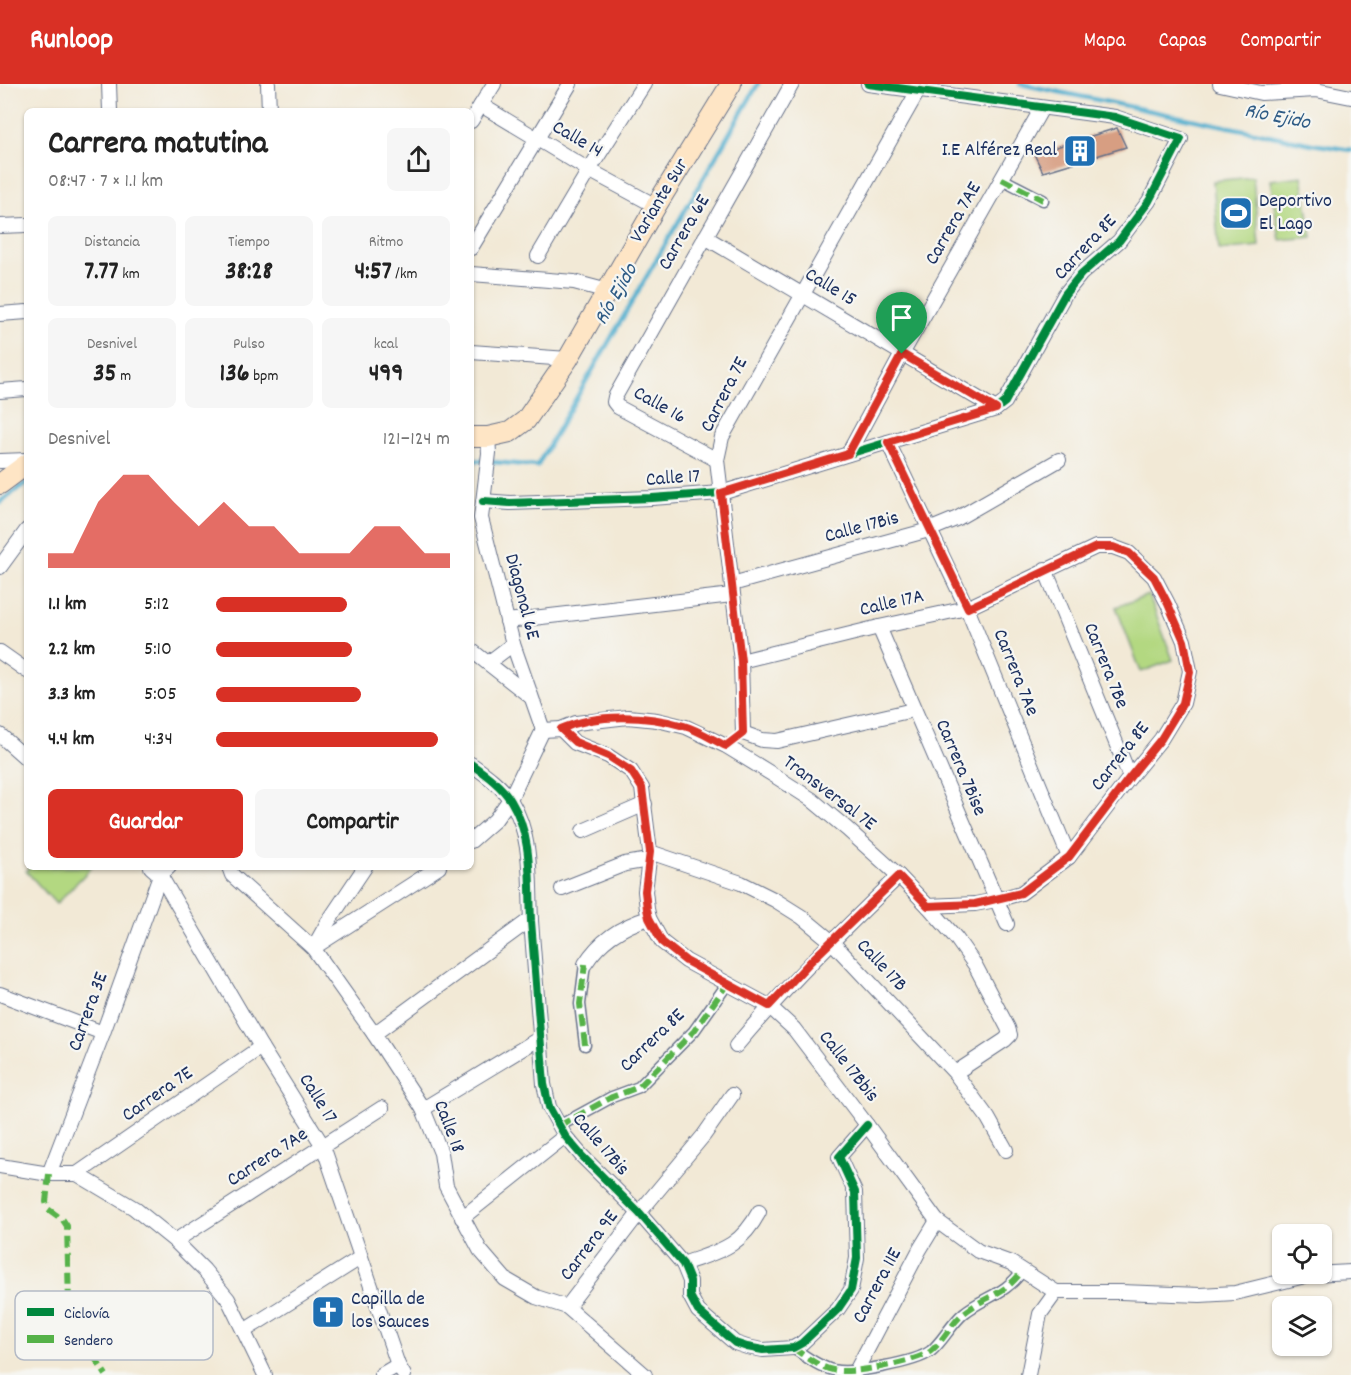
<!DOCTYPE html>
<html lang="es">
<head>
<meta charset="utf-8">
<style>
	:root { --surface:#fff; --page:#f6f6f6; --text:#222; --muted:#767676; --accent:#d93025 }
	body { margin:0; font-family:Dekko,sans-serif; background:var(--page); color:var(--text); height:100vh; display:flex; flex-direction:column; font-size:22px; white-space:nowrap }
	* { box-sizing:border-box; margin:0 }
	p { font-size:20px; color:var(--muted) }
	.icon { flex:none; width:33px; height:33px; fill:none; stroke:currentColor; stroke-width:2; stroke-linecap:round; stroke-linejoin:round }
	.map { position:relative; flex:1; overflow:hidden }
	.panel { position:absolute; left:24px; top:24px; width:450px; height:762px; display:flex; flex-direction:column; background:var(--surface); border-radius:9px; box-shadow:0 2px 4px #0004 }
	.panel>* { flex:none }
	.controls { position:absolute; left:1272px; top:1140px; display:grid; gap:12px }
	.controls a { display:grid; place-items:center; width:60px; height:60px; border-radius:9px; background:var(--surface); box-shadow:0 2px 4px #0004; font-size:30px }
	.pin { position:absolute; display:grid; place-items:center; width:51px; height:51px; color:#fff; margin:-62px -26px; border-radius:50% 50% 50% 0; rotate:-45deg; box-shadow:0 0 6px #0007 }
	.pin .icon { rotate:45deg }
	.round { display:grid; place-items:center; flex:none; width:63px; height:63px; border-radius:9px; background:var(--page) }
	.overview { display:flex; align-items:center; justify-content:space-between; height:102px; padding:0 24px }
	h1 { font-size:33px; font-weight:700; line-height:45px }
	.metrics { display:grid; grid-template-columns:repeat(3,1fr); gap:9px; height:102px; padding:6px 24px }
	.metrics div { display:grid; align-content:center; border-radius:9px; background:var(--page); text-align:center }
	.metrics b { font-size:26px; font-weight:700 }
	.metrics small { font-size:16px; font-weight:400 }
	.metrics p { font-size:16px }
	.chart { height:168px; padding:12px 24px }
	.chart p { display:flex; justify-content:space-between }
	.chart svg { width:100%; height:108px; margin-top:6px; fill:var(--accent); opacity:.7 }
	.cta { display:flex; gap:12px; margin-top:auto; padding:12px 24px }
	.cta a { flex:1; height:69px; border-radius:9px; background:var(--accent); color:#fff; font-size:24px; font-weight:700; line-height:69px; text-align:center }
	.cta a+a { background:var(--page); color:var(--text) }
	ul { padding:0 24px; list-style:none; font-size:20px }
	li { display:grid; grid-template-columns:96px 72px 1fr; align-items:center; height:45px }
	li i { height:15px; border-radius:8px; background:var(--accent) }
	header { display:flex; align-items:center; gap:36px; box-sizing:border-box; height:84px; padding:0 30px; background:var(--accent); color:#fff }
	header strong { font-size:28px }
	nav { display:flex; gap:33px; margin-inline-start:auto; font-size:21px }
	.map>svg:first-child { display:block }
	.green { fill:#b3d881; stroke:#678470; stroke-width:1.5 }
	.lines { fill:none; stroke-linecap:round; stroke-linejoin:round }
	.stream { stroke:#50aece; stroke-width:4.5 }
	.building { fill:#d79e82 }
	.pedestrian-casing { stroke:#667088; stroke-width:13 }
	.minor-casing { stroke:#667088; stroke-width:16 }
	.secondary-casing { stroke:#667088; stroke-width:22 }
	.pedestrian { stroke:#fff; stroke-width:10 }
	.minor { stroke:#fff; stroke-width:14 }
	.secondary { stroke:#fee5c5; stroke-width:20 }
	.quiet { stroke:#55b248; stroke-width:6; stroke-dasharray:12 6; stroke-linecap:butt }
	.cycleway-casing { stroke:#f6f6f2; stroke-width:11 }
	.cycleway { stroke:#00873e; stroke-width:8 }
	.route-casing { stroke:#fff; stroke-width:12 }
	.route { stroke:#d93025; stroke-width:8 }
	.labels { text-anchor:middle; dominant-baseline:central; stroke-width:4.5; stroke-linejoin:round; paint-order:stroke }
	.street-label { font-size:20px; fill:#1b2f5e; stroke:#f6f6f2 }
	.poi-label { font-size:20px; fill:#1b2f5e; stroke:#f6f6f2; text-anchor:start }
	.water-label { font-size:21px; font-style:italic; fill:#2e5b85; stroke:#f6f6f2 }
	.key { fill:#f6f6f2; stroke:#b4bac6; stroke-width:1.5 }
	.key-label { font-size:16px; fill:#1b2f5e }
</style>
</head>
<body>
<header>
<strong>Runloop</strong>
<nav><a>Mapa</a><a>Capas</a><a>Compartir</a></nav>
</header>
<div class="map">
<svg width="1351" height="1291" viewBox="0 0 1351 1291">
	<rect width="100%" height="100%" fill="#f6f6f2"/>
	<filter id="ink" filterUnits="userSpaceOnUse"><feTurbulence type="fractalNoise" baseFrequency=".0167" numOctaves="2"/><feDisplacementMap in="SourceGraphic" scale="12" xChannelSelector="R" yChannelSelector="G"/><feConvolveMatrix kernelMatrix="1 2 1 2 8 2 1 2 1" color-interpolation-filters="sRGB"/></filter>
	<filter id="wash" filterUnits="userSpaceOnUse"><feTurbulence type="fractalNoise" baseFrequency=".008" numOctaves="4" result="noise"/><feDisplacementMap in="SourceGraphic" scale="24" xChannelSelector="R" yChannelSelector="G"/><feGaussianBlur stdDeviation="1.35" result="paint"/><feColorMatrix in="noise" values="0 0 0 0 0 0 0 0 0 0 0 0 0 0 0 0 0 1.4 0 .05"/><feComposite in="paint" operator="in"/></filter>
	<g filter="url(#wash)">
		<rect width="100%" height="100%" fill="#f2e9d6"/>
		<g class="green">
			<path d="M1302,92L1312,153L1280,156L1270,96Z"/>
			<path d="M1253,93L1259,162L1219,166L1213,97Z"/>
			<path d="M1149,511L1173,576L1141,588L1116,523Z"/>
			<path d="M29,783H92L56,820L26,787Z"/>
		</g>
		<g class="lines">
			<g class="stream">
				<path d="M1020,0L1312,60L1351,66"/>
				<path d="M471,376L537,382L758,0"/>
				<path d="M0,418L27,398"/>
			</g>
		</g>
		<g id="blocks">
			<path class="building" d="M1117,44L1126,63L1043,88L1034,70Z"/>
		</g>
	</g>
	<g filter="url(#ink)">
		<use href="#blocks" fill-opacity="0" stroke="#667088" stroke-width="1.5"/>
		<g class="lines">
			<defs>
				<g id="pedestrian">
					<path d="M1002,95L1043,116"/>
					<path d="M585,961L580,920L585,880"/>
					<path d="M559,1042L612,1013L639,1003L694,947L728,899"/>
					<path d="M793,1264C805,1272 819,1283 833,1286C850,1291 917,1278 931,1267C943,1257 951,1240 964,1229C985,1212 1005,1211 1022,1187"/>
				</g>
				<g id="minor">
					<path d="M109,0L110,27"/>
					<path d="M268,0L269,27"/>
					<path d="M1220,0L1261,9L1316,6L1351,13"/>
					<path d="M481,21L589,86L656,122"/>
					<path d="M471,37L494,0"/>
					<path d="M0,142L27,141"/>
					<path d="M705,153L996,325"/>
					<path d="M471,164L570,0"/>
					<path d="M538,172L589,86L644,0"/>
					<path d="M471,190L574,198L608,207"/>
					<path d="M0,230L27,228"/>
					<path d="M471,268L568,275"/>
					<path d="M0,307L27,305"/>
					<path d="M488,353L489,369L481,434L513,560L543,646"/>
					<path d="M888,358L967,524L1069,773"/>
					<path d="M848,370L902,270L1042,24"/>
					<path d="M717,376L618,323L614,318L615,313L792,0"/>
					<path d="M0,377L27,376"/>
					<path d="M483,417L510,419L652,414L721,409L996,325L1005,318L1065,210L1081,190L1119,157L1149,117L1181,55L1115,33L868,0"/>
					<path d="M0,483L27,446"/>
					<path d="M1045,485L1130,693"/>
					<path d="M732,500L929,446L958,434L1059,376"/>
					<path d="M507,537L732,511"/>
					<path d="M879,543L1007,840"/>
					<path d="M471,566L531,613"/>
					<path d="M0,568L27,587"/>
					<path d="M741,577L879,543L967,524L1096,463H1113L1129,469L1154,493L1168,520L1184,557L1190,587L1183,619L1161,655L1130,693L1069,773L1021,809L996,816L975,820L928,822"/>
					<path d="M488,579L513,560"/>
					<path d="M561,645L575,659L608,672L631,687L642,704L650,768L645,807L647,825L649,834L662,858L686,877L769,922L794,945L867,1041L937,1137L978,1167L1011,1179L1056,1208"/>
					<path d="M543,646L561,645L576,639L628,633L657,636L686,643L726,662L775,692L811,715L847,745L899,792L928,822L956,854L975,881L1008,944L1010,951L1005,956L955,989"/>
					<path d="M743,649L741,577L717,376L722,353L918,7"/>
					<path d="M743,649L762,656L777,657L913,626"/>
					<path d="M0,651L27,675"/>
					<path d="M471,680C485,690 502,702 511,717C533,753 529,796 531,837C535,891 540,946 544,1000L549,1023L565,1052L582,1072L639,1129L683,1180L690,1197V1212L698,1227L735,1259L747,1263L763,1266L793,1264L802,1259L838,1225L851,1206L857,1174L855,1108L839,1073L867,1041"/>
					<path d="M583,747L645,720"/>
					<path d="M471,757L495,736L510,715L543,646"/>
					<path d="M650,768L741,799L775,816L802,833L831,857L955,989L988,1034L1006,1066"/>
					<path d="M151,783L160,791L261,963L323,1062L398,1281L404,1291"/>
					<path d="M229,783L232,791L313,864L374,950L423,1025L441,1069L446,1102L480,1166L505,1195L536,1213L567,1223L645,1291"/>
					<path d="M562,805L625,780L649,776"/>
					<path d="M314,863L328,838L365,783"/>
					<path d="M313,864L439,783"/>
					<path d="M585,880C600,856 622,842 649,834"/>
					<path d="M0,910L103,949"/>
					<path d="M374,950L531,835"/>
					<path d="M736,962C786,902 842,847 899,792"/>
					<path d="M423,1025L540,954"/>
					<path d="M0,1082L49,1090H77L134,1124L175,1157L204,1186L228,1215L265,1291"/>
					<path d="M49,1090L103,949L160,791L169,783"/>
					<path d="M77,1090L261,963"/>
					<path d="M462,1134L565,1052"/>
					<path d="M175,1157L382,1024"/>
					<path d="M683,1180C719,1167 740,1164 759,1128"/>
					<path d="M1056,1208H1121L1200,1211L1235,1209L1313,1190L1351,1188"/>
					<path d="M567,1223L639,1129L704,1051L732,1011"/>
					<path d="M244,1247L360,1174"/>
					<path d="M856,1287L920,1165L937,1137"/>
					<path d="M381,1291L398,1281"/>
					<path d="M1028,1291L1040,1230L1056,1208"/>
				</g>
				<g id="secondary">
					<path d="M471,353H488L510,348L526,336L568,275L656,122L731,0"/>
					<path d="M0,400L27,380"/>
				</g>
			</defs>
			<use href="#pedestrian" class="pedestrian-casing"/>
			<use href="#minor" class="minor-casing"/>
			<use href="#secondary" class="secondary-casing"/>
			<use href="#pedestrian" class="pedestrian"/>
			<use href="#minor" class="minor"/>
			<use href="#secondary" class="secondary"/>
			<g class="quiet">
				<path d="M1002,95L1043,116"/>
				<path d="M585,961L580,920L585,880"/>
				<path d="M559,1042L612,1013L639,1003L694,947L728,899"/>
				<path d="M49,1090L46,1118L48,1125L63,1136L67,1142L69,1221L72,1239L106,1291"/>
				<path d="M793,1264C805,1272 819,1283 833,1286C850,1291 917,1278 931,1267C943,1257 951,1240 964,1229C985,1212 1005,1211 1022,1187"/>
			</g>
			<defs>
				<g id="cycleway">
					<path d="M483,417L510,419L652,414L721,409L996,325L1005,318L1065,210L1081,190L1119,157L1149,117L1181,55L1115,33L868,0"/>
					<path d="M471,680C485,690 502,702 511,717C533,753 529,796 531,837C535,891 540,946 544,1000L549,1023L565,1052L582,1072L639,1129L683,1180L690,1197V1212L698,1227L735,1259L747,1263L763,1266L793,1264L802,1259L838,1225L851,1206L857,1174L855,1108L839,1073L867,1041"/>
				</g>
			</defs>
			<use href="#cycleway" class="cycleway-casing"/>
			<use href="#cycleway" class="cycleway"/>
		</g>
	</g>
	<g class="lines" filter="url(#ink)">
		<defs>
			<path id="route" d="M902,270L996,325L888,358L968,524L1096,463H1113L1129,469L1154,493L1168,520L1184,557L1190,588L1183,619L1161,655L1130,693L1069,773L1021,809L975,820L928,822L899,792L811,877L769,922L686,877L662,858L649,834L647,825L645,807L650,768L642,704L631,687L608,672L575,658L561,645C597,629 646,631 684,642C698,646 712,655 726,662L743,649L741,577L721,409L848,370Z"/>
		</defs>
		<use href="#route" class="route-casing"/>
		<use href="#route" class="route"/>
	</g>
	<defs>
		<symbol id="building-square" viewBox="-11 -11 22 22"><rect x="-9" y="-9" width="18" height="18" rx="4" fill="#1f6fb2" stroke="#f6f6f2"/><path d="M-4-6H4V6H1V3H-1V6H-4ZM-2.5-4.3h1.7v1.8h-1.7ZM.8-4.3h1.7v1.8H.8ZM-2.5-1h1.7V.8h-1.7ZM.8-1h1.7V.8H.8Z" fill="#fff"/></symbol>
		<symbol id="stadium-square" viewBox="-11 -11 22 22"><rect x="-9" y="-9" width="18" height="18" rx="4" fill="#1f6fb2" stroke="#f6f6f2"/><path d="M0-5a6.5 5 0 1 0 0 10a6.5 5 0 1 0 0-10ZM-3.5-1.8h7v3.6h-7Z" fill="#fff"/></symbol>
		<symbol id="church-square" viewBox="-11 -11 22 22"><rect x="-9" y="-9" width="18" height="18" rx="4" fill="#1f6fb2" stroke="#f6f6f2"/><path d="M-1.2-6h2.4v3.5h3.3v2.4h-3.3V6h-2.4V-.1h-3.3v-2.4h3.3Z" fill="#fff"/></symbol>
	</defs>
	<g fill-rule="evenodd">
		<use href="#building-square" x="1061" y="48" width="38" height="38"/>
		<use href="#stadium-square" x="1217" y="110" width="38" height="38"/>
		<use href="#church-square" x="309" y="1209" width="38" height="38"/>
	</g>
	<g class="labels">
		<g class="street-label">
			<text transform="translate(577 56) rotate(30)">Calle 14</text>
			<text transform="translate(660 117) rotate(-59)">Variante Sur</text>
			<text transform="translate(954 140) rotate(-60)">Carrera 7AE</text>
			<text transform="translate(685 149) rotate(-60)">Carrera 6E</text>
			<text transform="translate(1086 164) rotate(-47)">Carrera 8E</text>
			<text transform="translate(830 204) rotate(31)">Calle 15</text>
			<text transform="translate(725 311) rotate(-63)">Carrera 7E</text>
			<text transform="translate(659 322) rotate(29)">Calle 16</text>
			<text transform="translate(673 395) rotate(-4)">Calle 17</text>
			<text transform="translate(862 444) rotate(-15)">Calle 17Bis</text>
			<text transform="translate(521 513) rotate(75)">Diagonal 6E</text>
			<text transform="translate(892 520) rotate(-13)">Calle 17A</text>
			<text transform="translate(1105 582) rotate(68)">Carrera 7Be</text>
			<text transform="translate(1015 589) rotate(68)">Carrera 7Ae</text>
			<text transform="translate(1121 673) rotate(-52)">Carrera 8E</text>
			<text transform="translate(960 684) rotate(67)">Carrera 7Bise</text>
			<text transform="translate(829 710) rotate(37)">Transversal 7E</text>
			<text transform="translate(881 882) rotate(47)">Calle 17B</text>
			<text transform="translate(89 928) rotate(-70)">Carrera 3E</text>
			<text transform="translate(653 957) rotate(-44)">Carrera 8E</text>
			<text transform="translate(848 983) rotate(52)">Calle 17Bbis</text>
			<text transform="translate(158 1011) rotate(-35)">Carrera 7E</text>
			<text transform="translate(317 1015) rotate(58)">Calle 17</text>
			<text transform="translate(448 1043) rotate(69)">Calle 18</text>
			<text transform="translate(600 1061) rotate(49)">Calle 17Bis</text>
			<text transform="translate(268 1074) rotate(-33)">Carrera 7Ae</text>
			<text transform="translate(590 1162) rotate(-53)">Carrera 9E</text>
			<text transform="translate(878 1202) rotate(-62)">Carrera 11E</text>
		</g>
		<g class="poi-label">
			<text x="1057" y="67" text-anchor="end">I.E Alférez Real</text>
			<text x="1259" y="118">Deportivo<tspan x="1259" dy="23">El Lago</tspan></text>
			<text x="351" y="1216">Capilla de<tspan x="351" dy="23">los Sauces</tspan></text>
		</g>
		<g class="water-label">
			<text transform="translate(1277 34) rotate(11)">Río Ejido</text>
			<text transform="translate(617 211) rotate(-60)">Río Ejido</text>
		</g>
	</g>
	<rect x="15" y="1207" width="198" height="69" rx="9" class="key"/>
	<rect x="27" y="1224" width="27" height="8" fill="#00873e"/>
	<rect x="27" y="1251" width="27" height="8" fill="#55b248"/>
	<g class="key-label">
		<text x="64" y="1234">Ciclovía</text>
		<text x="64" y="1261">Sendero</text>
	</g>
</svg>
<div class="controls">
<a><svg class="icon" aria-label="locate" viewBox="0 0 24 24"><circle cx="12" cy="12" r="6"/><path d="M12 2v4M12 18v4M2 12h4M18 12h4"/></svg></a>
<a><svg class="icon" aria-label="layers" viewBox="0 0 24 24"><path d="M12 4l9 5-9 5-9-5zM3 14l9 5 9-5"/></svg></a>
</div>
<div class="pin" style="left:902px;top:270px;background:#1e9e55"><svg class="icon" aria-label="arrive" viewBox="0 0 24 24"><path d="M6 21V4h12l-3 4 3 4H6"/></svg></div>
<section class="panel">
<div class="overview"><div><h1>Carrera matutina</h1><p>08:47 · 7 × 1.1 km</p></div><a class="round"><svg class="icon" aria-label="share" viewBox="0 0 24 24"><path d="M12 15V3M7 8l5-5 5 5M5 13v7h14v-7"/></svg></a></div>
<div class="metrics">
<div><p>Distancia</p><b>7.77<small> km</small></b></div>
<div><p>Tiempo</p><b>38:28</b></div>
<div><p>Ritmo</p><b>4:57<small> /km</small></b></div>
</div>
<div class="metrics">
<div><p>Desnivel</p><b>35<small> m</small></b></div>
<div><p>Pulso</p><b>136<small> bpm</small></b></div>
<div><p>kcal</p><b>499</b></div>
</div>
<div class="chart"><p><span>Desnivel</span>121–124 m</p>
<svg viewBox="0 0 160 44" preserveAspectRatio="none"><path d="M0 44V38L10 38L20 17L30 6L40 6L50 17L60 27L70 17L80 27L90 27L100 38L110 38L120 38L130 27L140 27L150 38L160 38V44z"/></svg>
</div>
<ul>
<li><b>1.1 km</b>5:12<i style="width:56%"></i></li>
<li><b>2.2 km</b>5:10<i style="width:58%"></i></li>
<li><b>3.3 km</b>5:05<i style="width:62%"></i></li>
<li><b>4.4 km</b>4:34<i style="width:95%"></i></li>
</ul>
<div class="cta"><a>Guardar</a><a>Compartir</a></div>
</section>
</div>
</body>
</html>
